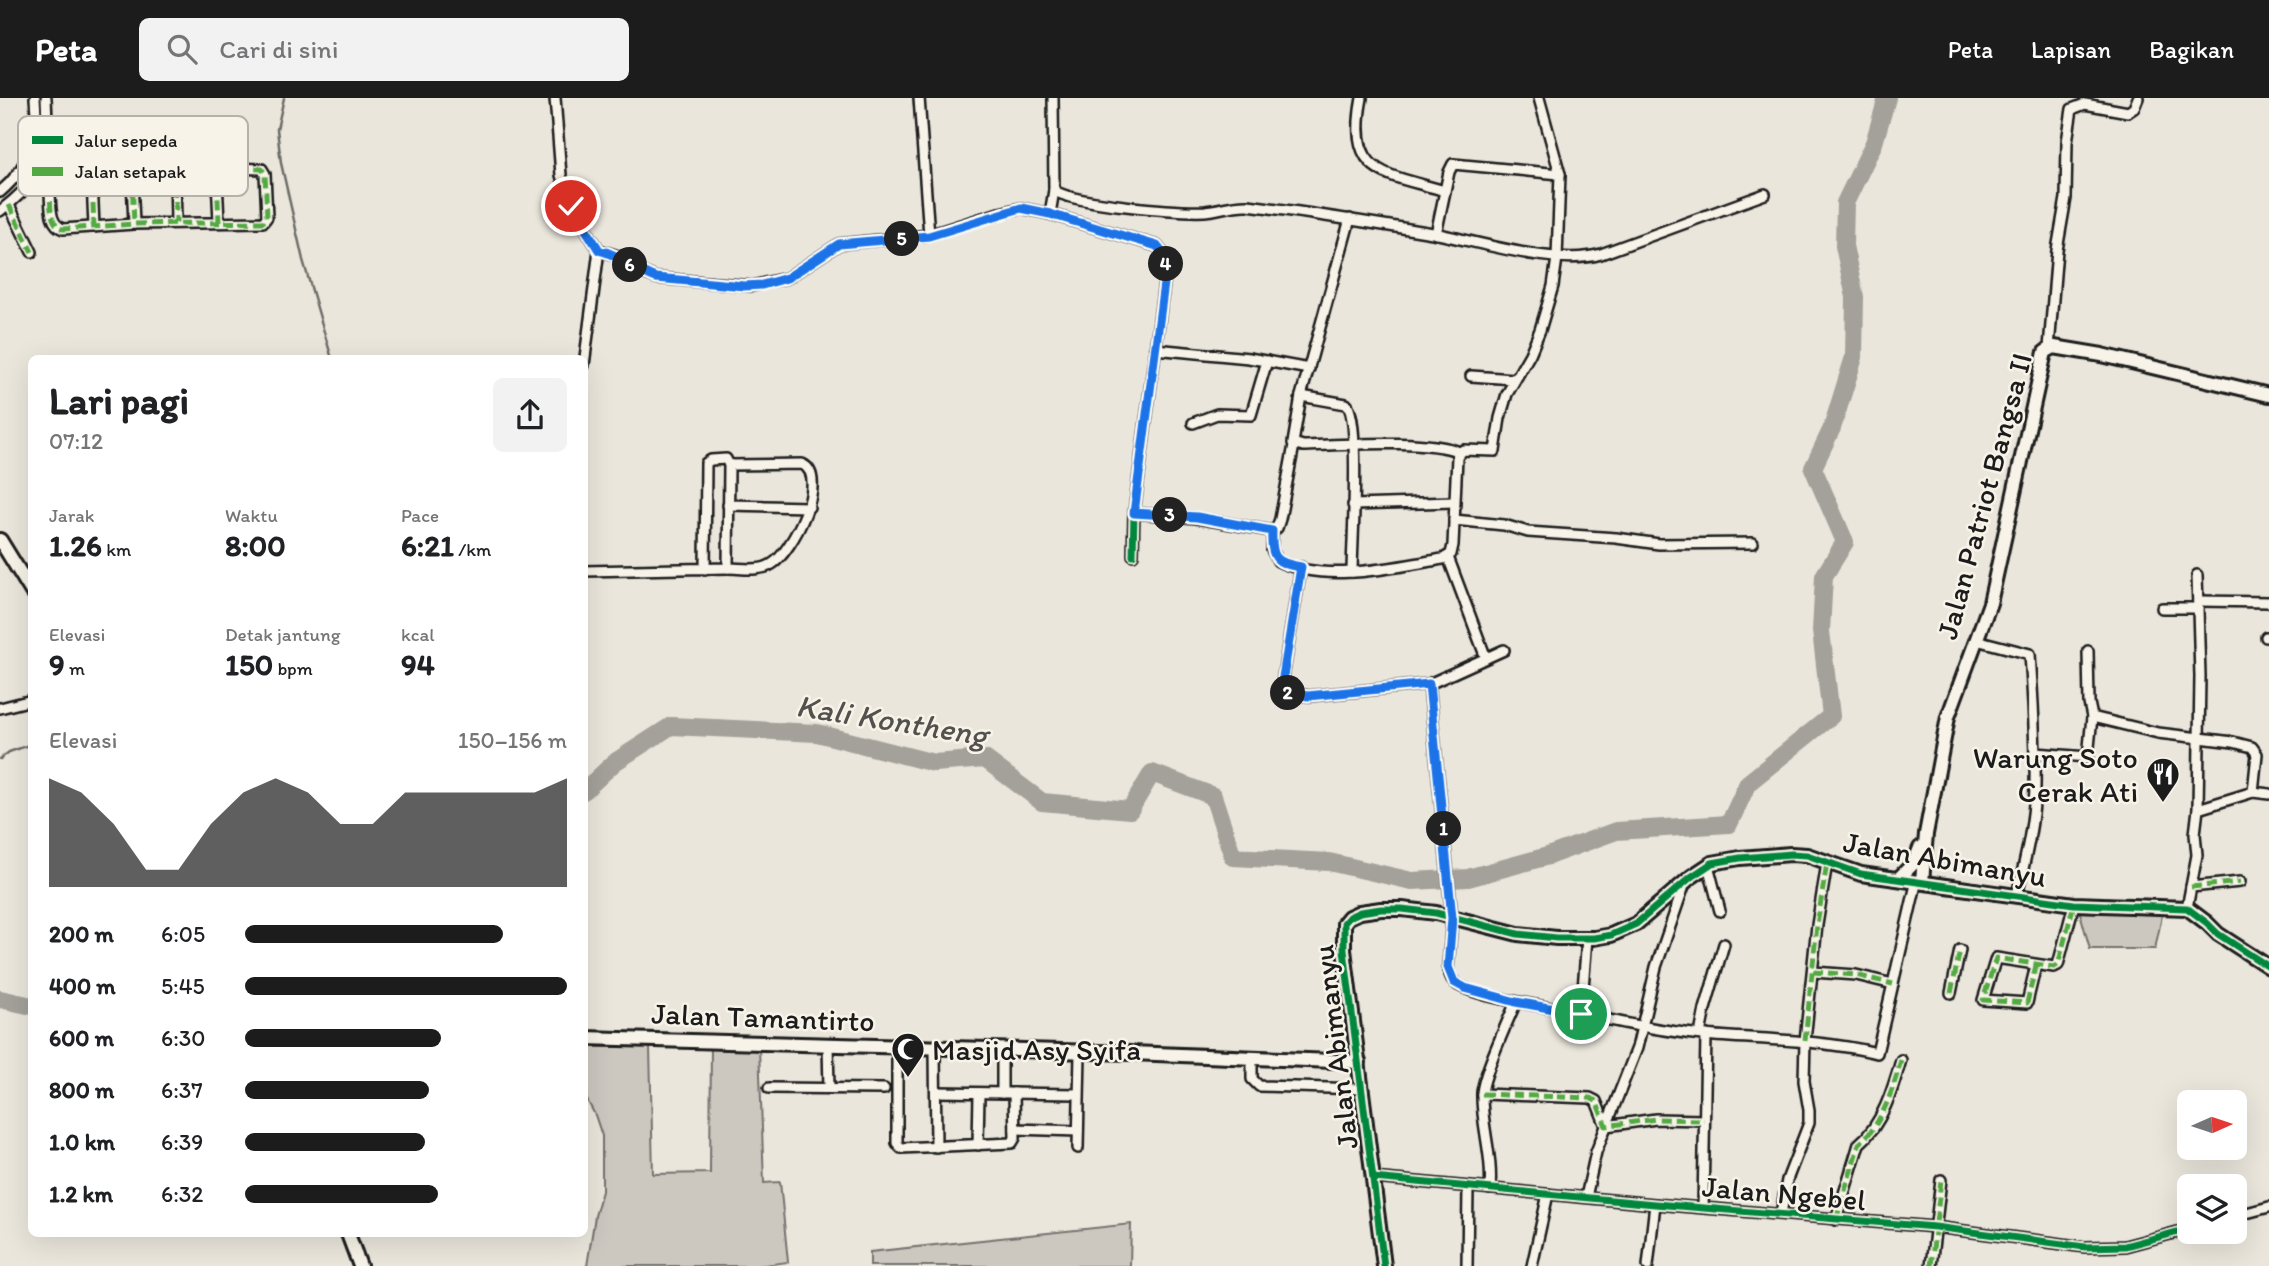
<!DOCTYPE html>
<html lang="id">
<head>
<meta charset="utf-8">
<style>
	:root { --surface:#fff; --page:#f2f2f2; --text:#202124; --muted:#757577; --accent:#1c1c1c }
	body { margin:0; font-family:Itim,sans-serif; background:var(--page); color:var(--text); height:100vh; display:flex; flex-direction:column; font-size:26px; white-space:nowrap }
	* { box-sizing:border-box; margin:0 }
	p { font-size:23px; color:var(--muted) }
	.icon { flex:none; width:38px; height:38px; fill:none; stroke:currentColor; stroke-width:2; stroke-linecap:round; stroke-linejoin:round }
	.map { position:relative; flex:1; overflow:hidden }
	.side { position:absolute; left:28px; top:257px; width:560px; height:882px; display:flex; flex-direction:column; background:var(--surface); border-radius:10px; box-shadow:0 7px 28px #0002 }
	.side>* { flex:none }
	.needle { width:46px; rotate:87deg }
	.buttons { position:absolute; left:2177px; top:992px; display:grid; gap:14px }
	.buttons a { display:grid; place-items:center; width:70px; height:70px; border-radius:10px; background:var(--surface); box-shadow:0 7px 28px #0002; font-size:35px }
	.pin { position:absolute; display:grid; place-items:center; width:60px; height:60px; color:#fff; margin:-30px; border:4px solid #fff; border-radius:50%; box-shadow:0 2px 7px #0007 }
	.km { position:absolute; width:35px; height:35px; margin:-18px; border-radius:50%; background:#222; color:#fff; font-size:19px; line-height:35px; text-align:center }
	.round { display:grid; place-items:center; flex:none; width:74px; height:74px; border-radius:10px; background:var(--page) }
	.summary { display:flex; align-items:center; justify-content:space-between; height:119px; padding:0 21px }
	h1 { font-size:38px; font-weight:800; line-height:52px }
	.stats { display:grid; grid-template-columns:repeat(3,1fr); gap:10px; height:119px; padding:7px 21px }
	.stats div { display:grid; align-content:center }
	.stats b { font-size:30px; font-weight:800 }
	.stats small { font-size:19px; font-weight:400 }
	.stats p { font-size:19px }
	.chart { height:196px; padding:14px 21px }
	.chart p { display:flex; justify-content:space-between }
	.chart svg { width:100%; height:126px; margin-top:7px; fill:var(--accent); opacity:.7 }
	ul { padding:0 21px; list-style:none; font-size:23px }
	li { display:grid; grid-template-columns:112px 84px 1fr; align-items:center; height:52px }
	li i { height:18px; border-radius:9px; background:var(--accent) }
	header { display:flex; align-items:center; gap:42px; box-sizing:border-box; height:98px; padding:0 35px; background:var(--accent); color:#fff }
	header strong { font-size:33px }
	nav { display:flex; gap:38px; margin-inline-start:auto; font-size:24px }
	.search { width:490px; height:63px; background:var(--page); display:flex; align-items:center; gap:18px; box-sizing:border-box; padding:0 24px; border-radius:10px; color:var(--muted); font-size:26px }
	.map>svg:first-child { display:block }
	.green { fill:#ccc8c0; stroke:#74726e; stroke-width:2 }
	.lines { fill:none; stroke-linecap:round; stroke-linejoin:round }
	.stream { stroke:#6d6c68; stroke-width:2.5 }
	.river { stroke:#a3a19a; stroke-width:18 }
	.street-casing { stroke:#1c1c1c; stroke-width:14 }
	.secondary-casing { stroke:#1c1c1c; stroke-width:18 }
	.street { stroke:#f7f3e8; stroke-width:9 }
	.secondary { stroke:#f7f3e8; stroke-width:12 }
	.quiet { stroke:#52a943; stroke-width:5; stroke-dasharray:10 5; stroke-linecap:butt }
	.cycleway-casing { stroke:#f7f3e8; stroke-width:11 }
	.cycleway { stroke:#00873e; stroke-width:7 }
	.route-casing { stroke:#fff; stroke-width:14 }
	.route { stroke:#1a73e8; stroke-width:9 }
	.labels { text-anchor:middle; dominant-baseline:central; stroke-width:5; stroke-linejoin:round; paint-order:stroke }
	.street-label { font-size:30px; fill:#1c1c1c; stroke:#f7f3e8 }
	.poi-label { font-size:30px; fill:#1c1c1c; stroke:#f7f3e8; text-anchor:end }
	.water-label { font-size:32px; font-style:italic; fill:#52514e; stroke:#f7f3e8 }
	.key { fill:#f7f3e8; stroke:#b5b2ab; stroke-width:2 }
	.key-label { font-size:19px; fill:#1c1c1c }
</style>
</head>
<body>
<header>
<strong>Peta</strong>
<div class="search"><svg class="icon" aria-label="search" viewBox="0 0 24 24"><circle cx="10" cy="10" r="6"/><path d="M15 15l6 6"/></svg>Cari di sini</div>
<nav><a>Peta</a><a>Lapisan</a><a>Bagikan</a></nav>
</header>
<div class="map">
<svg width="2269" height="1168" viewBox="0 0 2269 1168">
	<rect width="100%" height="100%" fill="#eae6dc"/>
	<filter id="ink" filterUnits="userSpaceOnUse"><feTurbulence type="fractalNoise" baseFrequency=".0143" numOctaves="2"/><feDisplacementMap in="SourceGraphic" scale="14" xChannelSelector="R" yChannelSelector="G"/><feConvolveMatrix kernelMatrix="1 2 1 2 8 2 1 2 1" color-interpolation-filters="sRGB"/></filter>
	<g filter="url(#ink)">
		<g class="green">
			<path d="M2079,811L2163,813L2155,851H2090Z"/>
			<path d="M711,947L759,949L764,1085L780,1084L788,1164L758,1168H587L595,1118L602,1093V1038L595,1017L585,998L584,949H650L653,1076L710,1075Z"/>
			<path d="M1131,1126L1130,1168H870V1154Z"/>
		</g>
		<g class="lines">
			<g class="stream">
				<path d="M284,0L277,31L281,65L303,162L332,261"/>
				<path d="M0,661L9,654L32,646"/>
			</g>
			<g class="river">
				<path d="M584,693L615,664L671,628L817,635L934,665L985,661L1042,704L1130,712L1152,675L1213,698L1233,759L1329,764L1412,783L1468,780L1548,758L1616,733L1729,726L1748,685L1831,618L1821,533L1824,478L1845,444L1813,370L1832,330L1854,259L1855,199L1844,148L1845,105L1874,45L1887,0"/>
				<path d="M0,901L32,908"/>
			</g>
			<defs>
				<g id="street">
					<path d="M555,0L561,77L571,108L599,152L584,267"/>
					<path d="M919,0L929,137"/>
					<path d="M1362,0C1347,78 1385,75 1445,93"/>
					<path d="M43,67L242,61"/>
					<path d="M175,73L176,125"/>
					<path d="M34,80L50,95C51,108 49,126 63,131L134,126L263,124L267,119L265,76L262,71L230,70L219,72L217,81L219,124"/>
					<path d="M132,81L134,126"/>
					<path d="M1054,92C1070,106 1180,114 1205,113C1220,112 1233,106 1248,107C1310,115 1372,125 1433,135C1480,144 1557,169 1601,156L1765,96"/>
					<path d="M0,94C30,69 39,38 35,0"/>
					<path d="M50,95L52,77L54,74H90L92,81L94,129"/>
					<path d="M9,107L32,154"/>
					<path d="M0,113C12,104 37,82 43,68C48,55 47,15 46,0"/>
					<path d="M1050,116L1054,92L1053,0"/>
					<path d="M1350,121L1301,298L1293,345L1303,348C1338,347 1430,340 1459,354"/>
					<path d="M1436,136L1449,74L1453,66L1560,76"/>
					<path d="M599,152L618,158L634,171L656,180L752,188L787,180L839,146L929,137L999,115L1021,110L1050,116L1157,148L1165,158L1166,170L1134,415L1133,457"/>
					<path d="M2049,250L2057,152L2066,100L2067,44L2072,11L2085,6L2128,14L2134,10L2138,0"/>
					<path d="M1155,251L1249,260L1309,271"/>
					<path d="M1471,278L1514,281"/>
					<path d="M1301,298L1346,306C1361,317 1352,448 1352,474"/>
					<path d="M1193,325L1217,316L1251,317L1267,263"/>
					<path d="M728,407L809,409"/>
					<path d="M1353,407L1454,404"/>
					<path d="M1134,415L1197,420L1272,433L1277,430L1280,421L1294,347"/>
					<path d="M1454,422L1504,427L1528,434L1616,440L1659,446L1753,445"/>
					<path d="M1272,433V452L1278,463C1325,486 1394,469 1443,461L1451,456L1453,447L1457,359L1463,352L1495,353L1500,320L1507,296L1530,256L1540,232L1553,188L1557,160L1560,76L1539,0"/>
					<path d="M1448,459L1486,560"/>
					<path d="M1301,469L1283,579L1284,589L1287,595L1309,598L1429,586L1504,552"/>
					<path d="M728,470C741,470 760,474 772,466C791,455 831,379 802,366L729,367"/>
					<path d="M584,473L728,470L729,367L726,361L711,362L706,365L705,471"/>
					<path d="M2198,503L2269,504"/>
					<path d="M2162,510H2198"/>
					<path d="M2266,539H2269"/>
					<path d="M1976,542L2030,556C2033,601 2036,645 2035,690C2034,726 2025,762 2017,797"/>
					<path d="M1429,586L1452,820L1448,869C1449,876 1452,883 1458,887C1479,899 1526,905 1551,910C1601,920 1651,932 1703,937C1761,942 1819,941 1877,955L1917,782"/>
					<path d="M0,610L32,602"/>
					<path d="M2092,619L2158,635L2233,644L2252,649L2257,656L2253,694"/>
					<path d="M2035,655L2088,659L2092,619L2089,605L2088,553"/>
					<path d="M2198,711L2253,694L2269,696"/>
					<path d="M1708,767L1720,813"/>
					<path d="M2191,789L2240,784"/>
					<path d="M2187,810L2197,757L2195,736L2198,711L2200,578L2197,477"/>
					<path d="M2036,867L2027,905L1983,902L1996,860L2054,869L2058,867L2074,806"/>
					<path d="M1813,874L1856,877L1893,886"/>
					<path d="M1951,895L1960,852"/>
					<path d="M1581,916L1587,840"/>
					<path d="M1700,936L1705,911L1724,846"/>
					<path d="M828,947L829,990"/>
					<path d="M897,950V1045L901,1050L1012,1045L1015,1040L1014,995"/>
					<path d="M935,951L936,1049"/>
					<path d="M1002,953V995"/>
					<path d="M1252,959V981L1259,988L1362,991"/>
					<path d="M769,990L884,991"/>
					<path d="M936,994L1078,996"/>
					<path d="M1482,996L1590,1000L1596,1003L1606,1028L1656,1021L1704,1022"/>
					<path d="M1015,1031L1078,1033"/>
					<path d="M978,1047L979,995"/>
					<path d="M1078,1050L1080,955"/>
					<path d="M1373,1080L1655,1106L1935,1129L2085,1149L2125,1148L2189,1131"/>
					<path d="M1490,1091C1493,1057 1481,1027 1482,995C1484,974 1507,925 1516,904"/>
					<path d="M1586,1099L1596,1054L1637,950L1656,869L1685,785"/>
					<path d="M1703,1110L1706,937"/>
					<path d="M1781,1116L1787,1082L1809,1025V1012L1804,983L1805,943L1817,827L1827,765"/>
					<path d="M2235,1118L2269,1109"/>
					<path d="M1836,1122L1859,1046C1882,1027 1893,991 1901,962"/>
					<path d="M1467,1168L1468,1089"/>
					<path d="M1532,1168L1548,1096"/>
					<path d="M1648,1168L1655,1106"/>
					<path d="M1931,1168L1941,1082"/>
				</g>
				<g id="secondary">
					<path d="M0,442L32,494"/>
					<path d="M1899,780L1914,765L1920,750"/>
					<path d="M1922,784L1926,736L1948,619L1990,505L2045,254L2054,249L2102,257L2269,297"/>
					<path d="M584,940L1131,955L1359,964"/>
					<path d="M348,1136L360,1168"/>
					<path d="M1384,1168L1344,852V825L1349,819L1360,814L1381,811H1402L1436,815L1518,836L1557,840H1594L1611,837L1636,826L1691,779L1712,765L1740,760L1791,756L1807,757L1861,776L2074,806L2187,810L2207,825L2218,836L2269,869"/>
				</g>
			</defs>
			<use href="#street" class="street-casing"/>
			<use href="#secondary" class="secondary-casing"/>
			<use href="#street" class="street"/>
			<use href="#secondary" class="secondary"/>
			<g class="quiet">
				<path d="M43,67L239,61"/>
				<path d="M175,73L176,125"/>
				<path d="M34,80L50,95C51,108 49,126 63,131L134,126L263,124L267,119L265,76L262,71L230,70L219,72L217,81L219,124"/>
				<path d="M132,81L134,126"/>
				<path d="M50,95L52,77L54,74H90L92,81L94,129"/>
				<path d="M9,107L32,154"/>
				<path d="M2191,789L2240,784"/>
				<path d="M2036,867L2027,905L1983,902L1996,860L2054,869L2058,867L2074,806"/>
				<path d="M1813,874L1856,877L1893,886"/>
				<path d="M1951,895L1960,852"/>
				<path d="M1805,943L1817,827L1827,765"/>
				<path d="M1482,996L1590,1000L1596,1003L1606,1028L1656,1021L1704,1022"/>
				<path d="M1836,1122L1859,1046C1882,1027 1893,991 1901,962"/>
				<path d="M1931,1168L1941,1082"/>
			</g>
			<defs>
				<g id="cycleway">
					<path d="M599,152L618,158L634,171L656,180L752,188L787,180L839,146L929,137L999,115L1021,110L1050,116L1157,148L1165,158L1166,170L1134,415L1133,457"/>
					<path d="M1373,1080L1655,1106L1935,1129L2085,1149L2125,1148L2189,1131"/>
					<path d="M1384,1168L1344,852V825L1349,819L1360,814L1381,811H1402L1436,815L1518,836L1557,840H1594L1611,837L1636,826L1691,779L1712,765L1740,760L1791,756L1807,757L1861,776L2074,806L2187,810L2207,825L2218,836L2269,869"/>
				</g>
			</defs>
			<use href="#cycleway" class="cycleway-casing"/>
			<use href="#cycleway" class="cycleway"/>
		</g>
	</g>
	<g class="lines" filter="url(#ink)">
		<defs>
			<path id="route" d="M571,108L599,152C621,157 635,173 656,180L744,188L762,187L787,180L839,146L929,138L1021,110L1050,116L1157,148L1165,158L1166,170L1134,415L1197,419L1272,433C1271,460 1275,465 1301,469L1283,579L1284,589L1287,595L1308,598L1429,586L1452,820L1448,869L1454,884L1465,890L1516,904L1581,916"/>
		</defs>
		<use href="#route" class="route-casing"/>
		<use href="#route" class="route"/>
	</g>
	<defs>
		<symbol id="restaurant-pin" viewBox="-11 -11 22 30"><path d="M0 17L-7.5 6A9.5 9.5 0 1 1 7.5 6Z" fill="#1c1c1c" stroke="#f7f3e8"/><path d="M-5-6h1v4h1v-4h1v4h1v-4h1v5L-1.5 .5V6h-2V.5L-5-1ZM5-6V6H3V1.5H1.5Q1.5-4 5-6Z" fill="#fff"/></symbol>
		<symbol id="mosque-pin" viewBox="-11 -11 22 30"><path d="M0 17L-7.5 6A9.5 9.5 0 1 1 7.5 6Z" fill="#1c1c1c" stroke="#f7f3e8"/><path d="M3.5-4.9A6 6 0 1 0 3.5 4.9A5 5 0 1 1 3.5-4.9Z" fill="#fff"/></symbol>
	</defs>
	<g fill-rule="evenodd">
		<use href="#restaurant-pin" x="2144" y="657" width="38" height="52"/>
		<use href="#mosque-pin" x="889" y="932" width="38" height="52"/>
	</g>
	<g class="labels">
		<g class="street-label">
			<text transform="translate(1984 398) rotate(-75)">Jalan Patriot Bangsa II</text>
			<text transform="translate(1945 761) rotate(10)">Jalan Abimanyu</text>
			<text transform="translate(763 919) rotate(2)">Jalan Tamantirto</text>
			<text transform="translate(1335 949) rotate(-97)">Jalan Abimanyu</text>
			<text transform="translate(1784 1095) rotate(5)">Jalan Ngebel</text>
		</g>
		<g class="poi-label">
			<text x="2138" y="659">Warung Soto<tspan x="2138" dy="34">Cerak Ati</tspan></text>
			<text x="932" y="951" text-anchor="start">Masjid Asy Syifa</text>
		</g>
		<g class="water-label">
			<text transform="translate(892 622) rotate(9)">Kali Kontheng</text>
		</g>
	</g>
	<rect x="18" y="18" width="230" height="80" rx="10" class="key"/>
	<rect x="32" y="38" width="31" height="8" fill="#00873e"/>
	<rect x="32" y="69" width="31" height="9" fill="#52a943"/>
	<g class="key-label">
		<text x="75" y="49">Jalur sepeda</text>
		<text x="75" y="80">Jalan setapak</text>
	</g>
</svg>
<div class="buttons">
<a><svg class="needle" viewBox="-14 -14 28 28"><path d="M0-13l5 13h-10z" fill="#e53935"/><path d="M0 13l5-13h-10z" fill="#757577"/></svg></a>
<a><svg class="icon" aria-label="layers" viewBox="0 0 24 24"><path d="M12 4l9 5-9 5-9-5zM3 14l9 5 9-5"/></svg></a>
</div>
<div class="pin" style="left:1581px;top:916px;background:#1e9e55"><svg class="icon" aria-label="arrive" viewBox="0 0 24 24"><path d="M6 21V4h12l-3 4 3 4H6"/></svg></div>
<div class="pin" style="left:571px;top:108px;background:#d93025"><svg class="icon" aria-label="check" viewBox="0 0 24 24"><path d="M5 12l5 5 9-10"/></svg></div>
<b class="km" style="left:1444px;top:731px">1</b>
<b class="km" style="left:1288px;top:595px">2</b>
<b class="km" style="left:1170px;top:417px">3</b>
<b class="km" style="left:1166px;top:166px">4</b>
<b class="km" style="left:902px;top:141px">5</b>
<b class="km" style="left:630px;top:167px">6</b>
<section class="side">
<div class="summary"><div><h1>Lari pagi</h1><p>07:12</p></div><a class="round"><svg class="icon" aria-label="share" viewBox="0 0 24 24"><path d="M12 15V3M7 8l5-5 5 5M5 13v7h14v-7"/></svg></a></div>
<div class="stats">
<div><p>Jarak</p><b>1.26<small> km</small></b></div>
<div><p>Waktu</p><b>8:00</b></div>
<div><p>Pace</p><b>6:21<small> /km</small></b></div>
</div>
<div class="stats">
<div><p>Elevasi</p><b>9<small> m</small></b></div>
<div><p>Detak jantung</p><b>150<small> bpm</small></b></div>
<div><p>kcal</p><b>94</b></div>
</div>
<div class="chart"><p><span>Elevasi</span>150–156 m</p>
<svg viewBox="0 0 160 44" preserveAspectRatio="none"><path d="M0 44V6L10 11L20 22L30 38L40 38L50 22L60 11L70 6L80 11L90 22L100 22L110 11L120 11L130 11L140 11L150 11L160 6V44z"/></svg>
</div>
<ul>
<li><b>200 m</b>6:05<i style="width:80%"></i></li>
<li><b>400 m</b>5:45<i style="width:100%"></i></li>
<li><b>600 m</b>6:30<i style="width:61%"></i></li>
<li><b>800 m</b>6:37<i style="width:57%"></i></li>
<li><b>1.0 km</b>6:39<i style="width:56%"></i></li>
<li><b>1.2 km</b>6:32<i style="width:60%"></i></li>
</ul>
</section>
</div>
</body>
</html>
